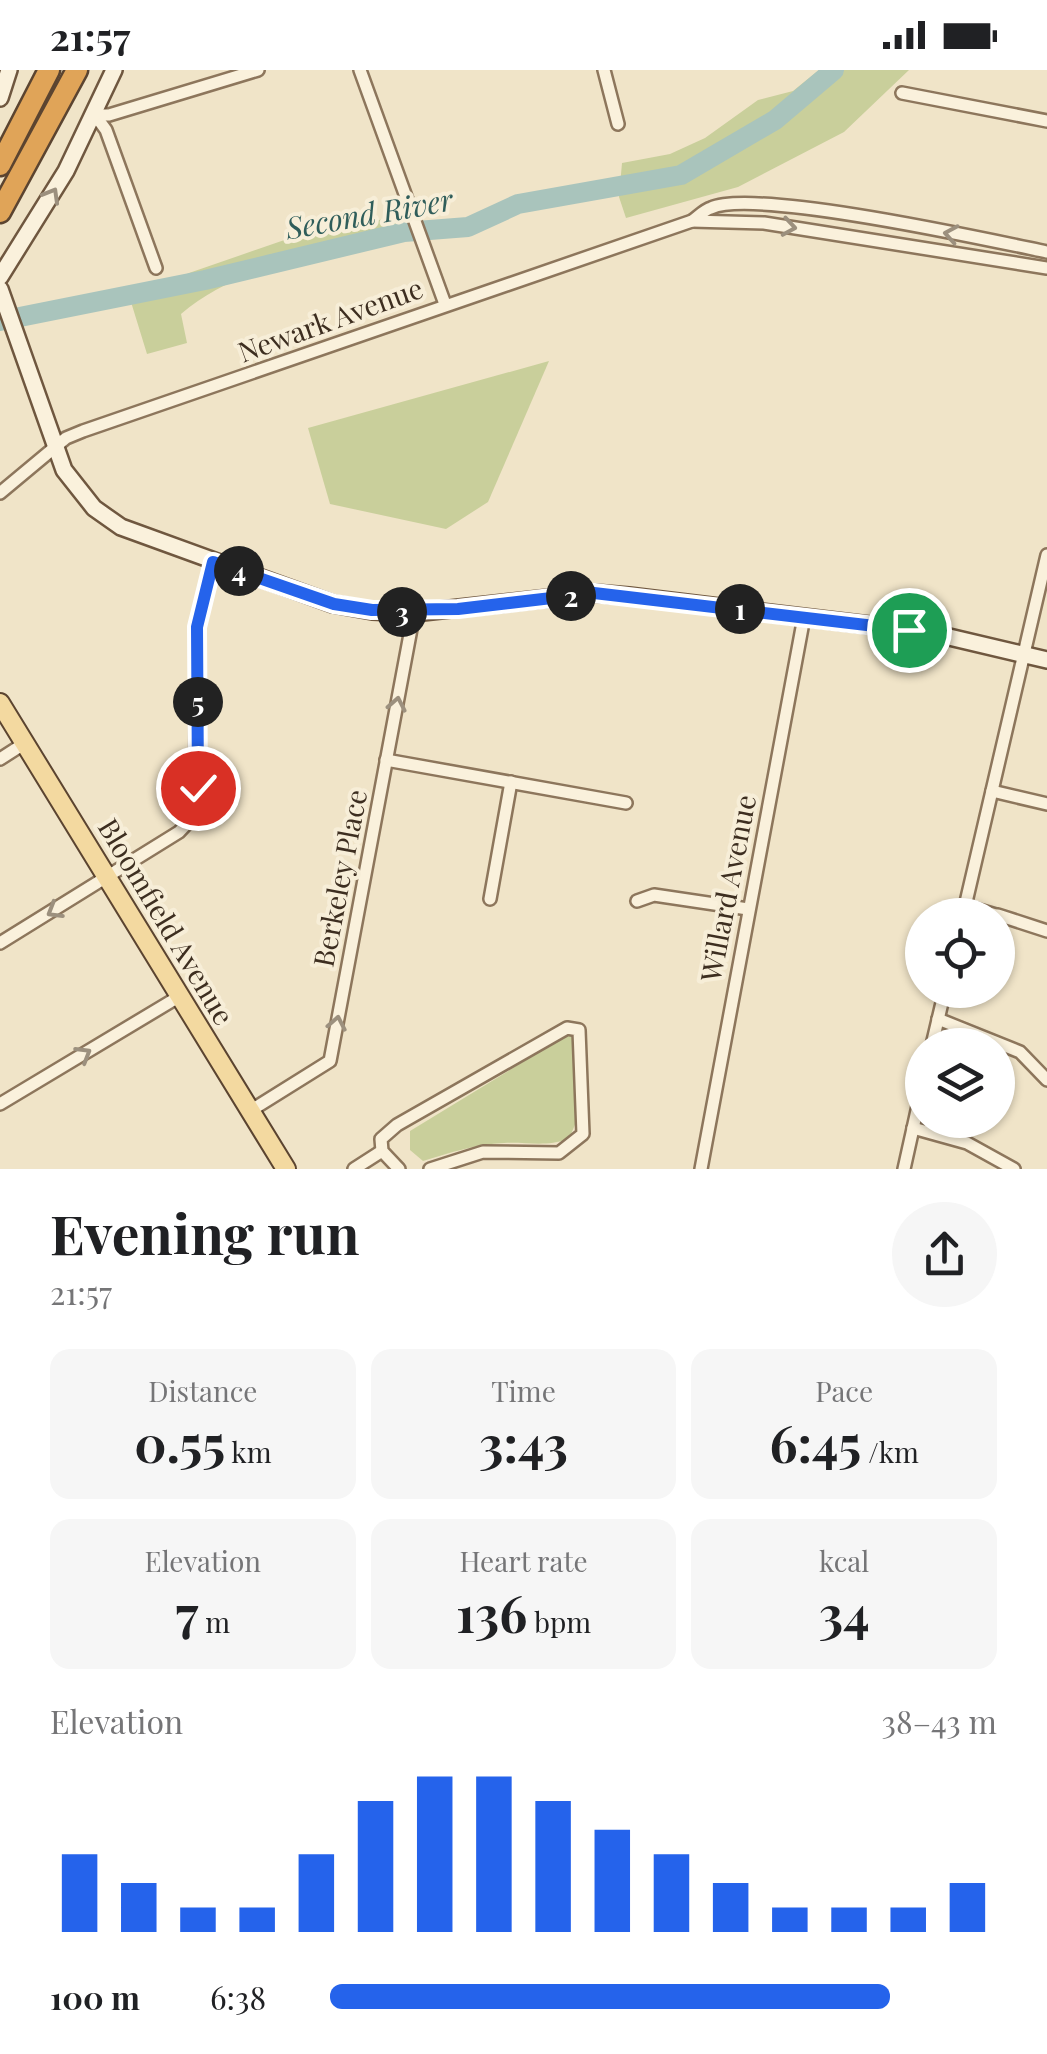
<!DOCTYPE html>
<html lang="en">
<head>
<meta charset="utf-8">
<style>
	:root { --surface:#fff; --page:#f6f6f6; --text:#202124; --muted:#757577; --accent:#2563eb }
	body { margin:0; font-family:"Playfair Display",serif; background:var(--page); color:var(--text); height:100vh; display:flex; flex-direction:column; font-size:38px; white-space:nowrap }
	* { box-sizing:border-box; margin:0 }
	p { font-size:32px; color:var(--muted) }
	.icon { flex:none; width:55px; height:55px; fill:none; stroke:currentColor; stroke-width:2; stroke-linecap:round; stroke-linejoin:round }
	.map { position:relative; height:1099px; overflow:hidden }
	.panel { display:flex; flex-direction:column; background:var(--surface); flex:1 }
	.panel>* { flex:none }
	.controls { position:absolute; left:905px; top:828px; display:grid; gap:20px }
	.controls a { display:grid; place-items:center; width:110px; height:110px; border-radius:50%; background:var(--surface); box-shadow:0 2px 8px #0004; font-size:50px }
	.pin { position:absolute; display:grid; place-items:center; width:85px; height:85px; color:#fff; margin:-42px; border:5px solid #fff; border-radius:50%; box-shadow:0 2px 10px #0007 }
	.km { position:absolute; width:50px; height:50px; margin:-25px; border-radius:50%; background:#222; color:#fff; font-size:28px; line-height:50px; text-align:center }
	.round { display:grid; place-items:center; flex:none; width:105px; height:105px; border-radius:52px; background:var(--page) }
	.headline { display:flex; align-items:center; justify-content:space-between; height:170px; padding:0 50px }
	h1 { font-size:55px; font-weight:700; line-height:75px }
	.figures { display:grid; grid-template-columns:repeat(3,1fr); gap:15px; height:170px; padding:10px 50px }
	.figures div { display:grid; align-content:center; border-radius:20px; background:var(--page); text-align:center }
	.figures b { font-size:50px; font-weight:700 }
	.figures small { font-size:28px; font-weight:400 }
	.figures p { font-size:28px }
	.chart { height:280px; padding:20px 50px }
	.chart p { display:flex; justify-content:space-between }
	.chart svg { width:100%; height:180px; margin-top:10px; stroke:var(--accent); stroke-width:6 }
	ul { padding:0 50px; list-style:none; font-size:32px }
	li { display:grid; grid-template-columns:160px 120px 1fr; align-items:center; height:75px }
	li i { height:25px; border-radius:12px; background:var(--accent) }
	.status { display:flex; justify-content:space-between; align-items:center; height:70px; padding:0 50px; background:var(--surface); direction:ltr }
	.status svg { height:28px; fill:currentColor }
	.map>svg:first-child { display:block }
	.green { fill:#c9cf9b }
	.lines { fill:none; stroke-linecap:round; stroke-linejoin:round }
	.river { stroke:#a9c4bc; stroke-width:20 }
	.street-casing { stroke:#8d765c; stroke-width:16 }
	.secondary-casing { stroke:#6f573f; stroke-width:20 }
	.primary-casing { stroke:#5b4430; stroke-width:22 }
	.highway-casing { stroke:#5b4430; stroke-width:25 }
	.street { stroke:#faf1dc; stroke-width:11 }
	.secondary { stroke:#faf1dc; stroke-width:15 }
	.primary { stroke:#f3d9a0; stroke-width:18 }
	.highway { stroke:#e0a458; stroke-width:20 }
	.oneway { stroke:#9c907e }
	.route-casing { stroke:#fff; stroke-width:20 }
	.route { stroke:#2563eb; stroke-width:12 }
	.labels { text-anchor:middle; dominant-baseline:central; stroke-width:8; stroke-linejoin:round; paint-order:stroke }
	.street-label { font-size:28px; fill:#3d2e20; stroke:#f7eed8 }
	.water-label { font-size:30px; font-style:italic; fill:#2f5d5a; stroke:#f7eed8 }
</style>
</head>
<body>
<div class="status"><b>21:57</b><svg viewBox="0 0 49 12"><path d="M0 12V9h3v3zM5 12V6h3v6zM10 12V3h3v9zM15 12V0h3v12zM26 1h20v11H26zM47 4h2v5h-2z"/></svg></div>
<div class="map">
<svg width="1047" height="1099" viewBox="0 0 1047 1099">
	<rect width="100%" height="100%" fill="#f0e4c8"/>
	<g class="green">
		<path d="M819,0H909L844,62L738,117L626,148L619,127L622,93L670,84L705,68L758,30L793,21Z"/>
		<path d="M398,143L404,162C330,181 240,193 181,244L187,273L147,284L131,232L189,203L351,147L355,159Z"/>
		<path d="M549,291L488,432L446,459L330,434L308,358Z"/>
		<path d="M572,962L579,1045L569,1069C545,1077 529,1072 504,1073C476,1074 449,1083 423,1091L410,1080V1061Z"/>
	</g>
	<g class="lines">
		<path class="river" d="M0,251L205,210L404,162L468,157L518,134L681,105L775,50L834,0"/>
		<defs>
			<g id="street">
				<path d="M360,0L445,234"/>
				<path d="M604,0L618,54"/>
				<path d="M902,23L1047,51"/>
				<path d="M95,45H109L258,0"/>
				<path d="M95,45L106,60L156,198"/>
				<path d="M692,151L764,153L1047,198"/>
				<path d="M0,423L66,368L83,361L692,151C698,147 704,140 711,138C754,118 989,170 1047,182"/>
				<path d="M0,689L25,673"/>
				<path d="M386,690L626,733"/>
				<path d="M992,721L1047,734"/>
				<path d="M490,829L511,712"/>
				<path d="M637,831L654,825L748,839"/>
				<path d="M965,836L996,845"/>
				<path d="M963,845L1047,485"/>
				<path d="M998,845L1047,861"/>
				<path d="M0,873L179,762L195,745L197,557L213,492"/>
				<path d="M938,949L1020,982L1047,1010"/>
				<path d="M932,975L945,920"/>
				<path d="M0,1034L180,926"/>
				<path d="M250,1041L330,991L414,543"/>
				<path d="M913,1058L967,1073L1014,1099"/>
				<path d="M354,1099L382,1081"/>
				<path d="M399,1099L382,1081L381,1069L397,1055L567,958L579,960L583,1064L559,1083L483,1082L430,1099"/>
				<path d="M701,1099L804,547"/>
				<path d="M904,1099L922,1018"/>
			</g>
			<g id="secondary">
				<path d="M0,28L9,0"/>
				<path d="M0,207L66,101L114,0"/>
				<path d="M0,219L64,400L94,438L121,457L333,534L372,541L414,543L594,523L629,526L928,562L1047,590"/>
			</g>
			<path id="primary" d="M0,633L286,1099"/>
			<g id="highway">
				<path d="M0,95L49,0"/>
				<path d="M0,142L77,0"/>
			</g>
		</defs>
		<use href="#street" class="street-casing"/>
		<use href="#secondary" class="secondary-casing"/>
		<use href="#primary" class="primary-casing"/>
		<use href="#highway" class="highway-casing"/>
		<use href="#street" class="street"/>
		<use href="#secondary" class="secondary"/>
		<use href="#primary" class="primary"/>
		<use href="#highway" class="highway"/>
	</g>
	<defs><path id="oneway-chevron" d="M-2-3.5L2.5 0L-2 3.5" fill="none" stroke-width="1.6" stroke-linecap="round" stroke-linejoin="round" transform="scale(2.5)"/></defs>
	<g class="oneway">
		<use href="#oneway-chevron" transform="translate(52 125) rotate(-60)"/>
		<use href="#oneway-chevron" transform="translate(789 157) rotate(9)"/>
		<use href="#oneway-chevron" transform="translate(951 164) rotate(-170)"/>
		<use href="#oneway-chevron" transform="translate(397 634) rotate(-79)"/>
		<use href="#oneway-chevron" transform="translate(54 841) rotate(149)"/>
		<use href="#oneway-chevron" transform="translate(337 953) rotate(-79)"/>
		<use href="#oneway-chevron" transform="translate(84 984) rotate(-31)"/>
	</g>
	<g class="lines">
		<defs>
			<path id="route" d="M198,718L197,557L213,492L334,534L372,540L458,539L594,523L909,560"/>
		</defs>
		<use href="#route" class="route-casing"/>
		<use href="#route" class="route"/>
	</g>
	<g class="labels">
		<g class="street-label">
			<text transform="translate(330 249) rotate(-20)">Newark Avenue</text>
			<text transform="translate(339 808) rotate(-79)">Berkeley Place</text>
			<text transform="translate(727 818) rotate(-79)">Willard Avenue</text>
			<text transform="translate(167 851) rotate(59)">Bloomfield Avenue</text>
		</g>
		<g class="water-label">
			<text transform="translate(369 143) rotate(-10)">Second River</text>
		</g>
	</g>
</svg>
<div class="controls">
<a><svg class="icon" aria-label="locate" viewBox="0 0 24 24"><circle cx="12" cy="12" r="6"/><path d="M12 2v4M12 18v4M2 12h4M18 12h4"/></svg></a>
<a><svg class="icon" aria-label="layers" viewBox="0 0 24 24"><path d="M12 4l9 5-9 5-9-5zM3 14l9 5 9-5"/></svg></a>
</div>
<div class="pin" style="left:909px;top:560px;background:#1e9e55"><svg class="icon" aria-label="arrive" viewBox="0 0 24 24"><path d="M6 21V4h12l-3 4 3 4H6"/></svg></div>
<div class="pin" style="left:198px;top:718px;background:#d93025"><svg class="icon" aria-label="check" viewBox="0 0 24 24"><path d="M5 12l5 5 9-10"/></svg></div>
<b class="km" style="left:740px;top:539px">1</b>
<b class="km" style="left:571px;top:526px">2</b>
<b class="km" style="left:402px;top:542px">3</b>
<b class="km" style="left:239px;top:501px">4</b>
<b class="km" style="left:198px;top:632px">5</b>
</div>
<section class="panel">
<div class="headline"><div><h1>Evening run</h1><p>21:57</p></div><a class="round"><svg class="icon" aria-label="share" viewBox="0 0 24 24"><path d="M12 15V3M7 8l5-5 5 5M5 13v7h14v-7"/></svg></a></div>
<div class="figures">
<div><p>Distance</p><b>0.55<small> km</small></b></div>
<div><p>Time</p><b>3:43</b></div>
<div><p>Pace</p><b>6:45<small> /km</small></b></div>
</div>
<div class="figures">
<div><p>Elevation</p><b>7<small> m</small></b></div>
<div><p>Heart rate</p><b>136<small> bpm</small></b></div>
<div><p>kcal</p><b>34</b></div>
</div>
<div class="chart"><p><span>Elevation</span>38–43 m</p>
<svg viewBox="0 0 160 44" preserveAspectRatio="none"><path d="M5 44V25M15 44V32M25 44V38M35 44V38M45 44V25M55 44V12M65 44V6M75 44V6M85 44V12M95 44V19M105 44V25M115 44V32M125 44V38M135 44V38M145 44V38M155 44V32"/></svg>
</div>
<ul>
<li><b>100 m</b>6:38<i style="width:84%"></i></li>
</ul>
</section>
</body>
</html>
